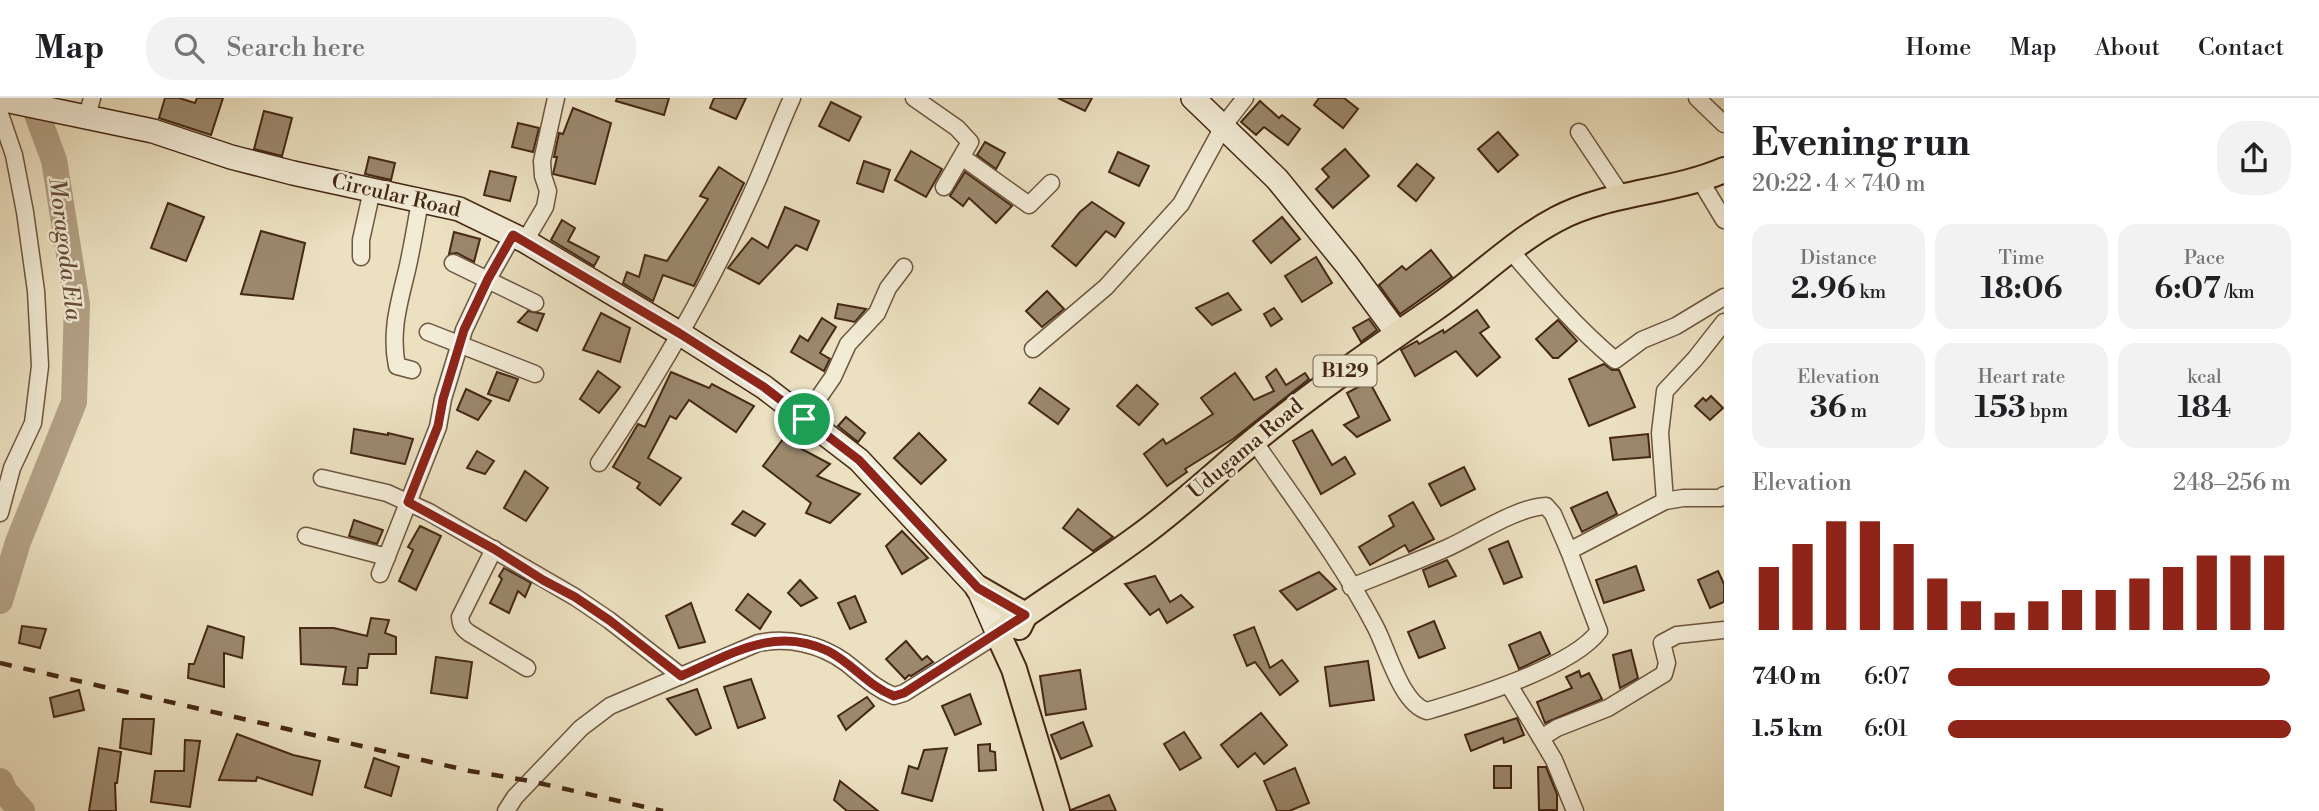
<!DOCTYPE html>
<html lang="en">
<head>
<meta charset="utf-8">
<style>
	:root { --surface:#fff; --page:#f2f2f2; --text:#202124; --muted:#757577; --line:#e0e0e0; --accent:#8f2418 }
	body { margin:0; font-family:"Libre Bodoni",serif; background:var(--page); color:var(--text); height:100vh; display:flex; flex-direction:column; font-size:26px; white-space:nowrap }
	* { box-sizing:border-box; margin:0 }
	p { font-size:23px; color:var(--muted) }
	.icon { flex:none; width:38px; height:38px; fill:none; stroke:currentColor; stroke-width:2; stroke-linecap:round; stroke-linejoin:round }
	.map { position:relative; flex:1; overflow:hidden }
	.details { display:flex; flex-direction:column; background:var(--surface); width:595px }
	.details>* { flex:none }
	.pin { position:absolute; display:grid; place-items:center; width:60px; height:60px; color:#fff; margin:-30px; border:4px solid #fff; border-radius:50%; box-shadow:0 2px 7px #0007 }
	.round { display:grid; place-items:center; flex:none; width:74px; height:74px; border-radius:28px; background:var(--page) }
	.head { display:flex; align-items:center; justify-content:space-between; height:119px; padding:0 28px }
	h1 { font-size:38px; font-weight:700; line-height:52px }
	.figures { display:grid; grid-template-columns:repeat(3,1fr); gap:10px; height:119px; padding:7px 28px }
	.figures div { display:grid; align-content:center; border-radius:18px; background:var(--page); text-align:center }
	.figures b { font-size:30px; font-weight:700 }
	.figures small { font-size:19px; font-weight:400 }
	.figures p { font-size:19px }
	.chart { height:196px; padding:14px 28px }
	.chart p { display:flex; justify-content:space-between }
	.chart svg { width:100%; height:126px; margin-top:7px; stroke:var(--accent); stroke-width:6 }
	ul { padding:0 28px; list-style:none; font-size:23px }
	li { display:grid; grid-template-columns:112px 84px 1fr; align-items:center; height:52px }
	li i { height:18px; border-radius:9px; background:var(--accent) }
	header { display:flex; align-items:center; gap:42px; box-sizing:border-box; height:98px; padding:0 35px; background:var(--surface); border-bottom:2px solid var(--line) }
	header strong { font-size:33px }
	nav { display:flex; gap:38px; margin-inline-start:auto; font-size:24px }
	.search { width:490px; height:63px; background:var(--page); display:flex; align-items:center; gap:18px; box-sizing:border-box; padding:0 24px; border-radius:28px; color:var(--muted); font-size:26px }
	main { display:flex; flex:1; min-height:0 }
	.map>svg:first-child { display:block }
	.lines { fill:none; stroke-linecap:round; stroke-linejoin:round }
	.river { stroke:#b3a186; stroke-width:26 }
	.building { fill:#9b886d; stroke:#452814; stroke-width:2 }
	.street-casing { stroke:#6e563f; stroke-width:19 }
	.secondary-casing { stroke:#452814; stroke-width:26 }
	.primary-casing { stroke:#452814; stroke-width:28 }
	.street { stroke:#f2ebd6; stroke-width:16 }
	.secondary { stroke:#f2ebd6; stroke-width:23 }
	.primary { stroke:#ebe0c0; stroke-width:24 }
	.rail { stroke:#452814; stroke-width:4.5; stroke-dasharray:12 12; stroke-linecap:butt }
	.route-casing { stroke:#fff; stroke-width:14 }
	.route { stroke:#8f2418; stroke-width:9 }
	.labels { text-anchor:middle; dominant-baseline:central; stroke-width:5; stroke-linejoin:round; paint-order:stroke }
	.shield { fill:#f2ebd6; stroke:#79624e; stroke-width:2 }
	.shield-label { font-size:19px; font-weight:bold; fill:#452814 }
	.street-label { font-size:21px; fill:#452814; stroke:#f2ebd6 }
	.water-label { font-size:23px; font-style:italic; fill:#664c36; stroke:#f2ebd6 }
</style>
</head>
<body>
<header>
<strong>Map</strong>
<div class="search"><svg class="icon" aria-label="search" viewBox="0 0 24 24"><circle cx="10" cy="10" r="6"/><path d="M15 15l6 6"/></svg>Search here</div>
<nav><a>Home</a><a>Map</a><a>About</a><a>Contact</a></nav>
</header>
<main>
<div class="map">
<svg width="1724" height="713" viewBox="0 0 1724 713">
	<rect width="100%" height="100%" fill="#ebe0c0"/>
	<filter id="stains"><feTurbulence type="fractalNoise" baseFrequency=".00286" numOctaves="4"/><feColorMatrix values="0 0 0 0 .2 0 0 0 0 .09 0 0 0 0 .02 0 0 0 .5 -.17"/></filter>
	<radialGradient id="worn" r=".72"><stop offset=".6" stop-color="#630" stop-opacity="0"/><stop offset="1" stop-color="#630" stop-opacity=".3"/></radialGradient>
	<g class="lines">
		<g class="river">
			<path d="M0,503L18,444L74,304L77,206L54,62L31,0"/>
			<path d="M0,683L5,694L22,713"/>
		</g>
	</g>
	<g class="building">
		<path d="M165,0H179L195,5L197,0H223L211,37L159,20Z"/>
		<path d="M617,0H669L664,17L616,3Z"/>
		<path d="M714,0H746L736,21L710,10Z"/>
		<path d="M1058,0H1092L1085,13Z"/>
		<path d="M1319,0H1344L1358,11L1343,30L1314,7Z"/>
		<path d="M1260,3L1279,20L1282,17L1300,31L1288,47L1264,29L1256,37L1241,24Z"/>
		<path d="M831,4L861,19L849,43L819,28Z"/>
		<path d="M573,10L611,25L595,86L553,76L557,59H554L559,35L563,36Z"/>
		<path d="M264,13L292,20L282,58L254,51Z"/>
		<path d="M518,25L539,30L533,54L512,49Z"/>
		<path d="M1498,34L1518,57L1498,74L1478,51Z"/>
		<path d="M985,44L1005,55L996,71L977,57Z"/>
		<path d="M1345,51L1369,78L1333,110L1316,91L1329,79L1322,71Z"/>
		<path d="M911,53L942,71L926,99L895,82Z"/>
		<path d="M1118,54L1149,68L1139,88L1109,74Z"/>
		<path d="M369,59L395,65L391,82L365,76Z"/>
		<path d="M864,63L890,72L883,94L857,85Z"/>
		<path d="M1417,66L1434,80L1416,103L1398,88Z"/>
		<path d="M719,69L744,85L694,188L663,177L653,203L623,185L627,174L639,179L645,157L667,163L708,101L700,98Z"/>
		<path d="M490,73L516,79L510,103L484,97Z"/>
		<path d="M965,74L1012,108L996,125L969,100L963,108L950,98Z"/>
		<path d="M1092,104L1124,125L1115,139L1106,133L1076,168L1052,148L1080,114Z"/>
		<path d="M168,105L204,119L186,163L151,150Z"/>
		<path d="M785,109L819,123L807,152L796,147L759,186L728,170L752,140L768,150Z"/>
		<path d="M1282,119L1300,141L1271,165L1253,143Z"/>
		<path d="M562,122L575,130L568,143L599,159L594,168L551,142Z"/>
		<path d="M261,133L305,145L293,201L241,196Z"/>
		<path d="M454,134L480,141L474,164L457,155L449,156Z"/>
		<path d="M1431,152L1452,179L1400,216L1379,187L1402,168L1406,172Z"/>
		<path d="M1316,159L1332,185L1302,204L1285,178Z"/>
		<path d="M1047,193L1064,211L1042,229L1026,213Z"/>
		<path d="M1228,195L1241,212L1212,227L1196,210Z"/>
		<path d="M838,206L866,211L855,224L835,220Z"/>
		<path d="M1274,210L1282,221L1271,228L1264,216Z"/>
		<path d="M1477,212L1489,229L1480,235L1500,259L1477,278L1456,253L1415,278L1401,252L1417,243L1419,246L1443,232L1444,235Z"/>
		<path d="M528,213L544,216L537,233L518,224Z"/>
		<path d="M601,215L630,230L620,264L583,252Z"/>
		<path d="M822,220L836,229L820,255L830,261L824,273L791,254L800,238L808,243Z"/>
		<path d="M1369,221L1377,232L1361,244L1353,230Z"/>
		<path d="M1558,222L1577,243L1558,260H1553L1536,241Z"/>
		<path d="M1604,266L1612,272H1619L1635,309L1589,328L1569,281Z"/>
		<path d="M1276,271L1286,287L1305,275L1309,281L1233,341L1185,371L1187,374L1167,388L1144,356L1163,341L1166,346L1213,316L1201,300L1235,275L1254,302L1274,293L1266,279Z"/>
		<path d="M598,273L620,289L599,315L580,301Z"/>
		<path d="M497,274L518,281L509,303L488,296Z"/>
		<path d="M671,274L709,290L712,286L754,308L736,334L689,302L676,321L670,318L648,360L681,380L660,407L637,390L640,385L613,369L638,326L645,329Z"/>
		<path d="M1369,283L1390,322L1357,339L1344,327L1359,319L1347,295Z"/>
		<path d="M1137,287L1158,306L1139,327L1117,308Z"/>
		<path d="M1040,290L1069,311L1058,326L1029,305Z"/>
		<path d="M466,291L491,303L478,322L457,312Z"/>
		<path d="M1711,298L1723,310L1710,322L1695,308L1703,300L1706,303Z"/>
		<path d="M846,319L865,335L858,344L838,328Z"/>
		<path d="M354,331L388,337V335L413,341L405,366L351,355Z"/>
		<path d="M1312,332L1332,367L1345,359L1355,376L1321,396L1293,343Z"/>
		<path d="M919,335L946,362L921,386L894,360Z"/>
		<path d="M1648,336L1650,359L1613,362L1610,340Z"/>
		<path d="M783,341L830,366L817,378L860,396L830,425L806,415L811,405L763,368Z"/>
		<path d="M477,353L494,363L485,376L467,370Z"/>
		<path d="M1464,369L1475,391L1441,408L1429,386Z"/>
		<path d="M525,373L548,390L526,423L504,410Z"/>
		<path d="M1607,394L1617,416L1582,434L1571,410Z"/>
		<path d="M1413,404L1434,441L1409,454L1405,447L1370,467L1359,449L1394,428L1389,418Z"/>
		<path d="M1078,411L1113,439L1093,453L1063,430Z"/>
		<path d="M743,413L765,426L755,438L732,426Z"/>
		<path d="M354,422L383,432L377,446L349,438Z"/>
		<path d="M420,428L441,438L416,492L399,483L413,452L408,449Z"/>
		<path d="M902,433L928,460L902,476L886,448Z"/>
		<path d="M1508,443L1522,479L1504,486L1489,451Z"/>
		<path d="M1447,462L1456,478L1429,489L1423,472Z"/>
		<path d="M1636,468L1644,492L1604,505L1596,482Z"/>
		<path d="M504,470L531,485L525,499L518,493L509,515L490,505L502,481L499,478Z"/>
		<path d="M1718,473L1724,486V504L1710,510L1698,482Z"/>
		<path d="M1319,474L1336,491L1297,512L1280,493Z"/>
		<path d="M1155,478L1170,504L1181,497L1193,509L1167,525L1159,511L1150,517L1125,486Z"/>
		<path d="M800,482L817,500L801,508L788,495Z"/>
		<path d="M748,496L771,514L760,531L736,512Z"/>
		<path d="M855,498L866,524L850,531L838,505Z"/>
		<path d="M691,505L705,544L679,550L666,518Z"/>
		<path d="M371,520L389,522L385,535L396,539V556H369L367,570H358L357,587L343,586L346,569L301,566L300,530H334L367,538Z"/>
		<path d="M1434,523L1445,550L1419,560L1408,534Z"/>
		<path d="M22,528L46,531L40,550L19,545Z"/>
		<path d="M208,528L244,539L242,560L224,555V589L188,580L189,566H194Z"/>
		<path d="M1254,529L1270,570L1282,562L1298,583L1280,597L1255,564L1247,568L1234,537Z"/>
		<path d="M1540,534L1550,556L1519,571L1509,547Z"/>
		<path d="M906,543L922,562L927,558L933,564L911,578L909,577L905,581L886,561Z"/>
		<path d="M1631,552L1638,580L1620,590L1613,557Z"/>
		<path d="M436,559L472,564L467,600L431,595Z"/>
		<path d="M1368,563L1374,602L1330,608L1325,569Z"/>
		<path d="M1080,572L1086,611L1046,617L1040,578Z"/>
		<path d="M1579,573L1581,579L1589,575L1602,601L1545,625L1537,604L1572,590L1566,579Z"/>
		<path d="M751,581L765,620L738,630L724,589Z"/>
		<path d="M697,591L711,630L696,637L667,601Z"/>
		<path d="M79,592L84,612L54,619L50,600Z"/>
		<path d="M970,596L981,626L955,637L942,608Z"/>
		<path d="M867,599L874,608L846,632L838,618Z"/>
		<path d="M1261,615L1287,647L1264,666L1255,655L1238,669L1221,647Z"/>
		<path d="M1517,620L1524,637L1504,645L1503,640L1471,653L1465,637Z"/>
		<path d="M123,621H154L151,656L120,650Z"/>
		<path d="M1083,624L1092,648L1061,661L1051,637Z"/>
		<path d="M1184,634L1201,660L1180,672L1164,646Z"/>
		<path d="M237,636L293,657L320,663L312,697L257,679L256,683L219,682Z"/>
		<path d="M185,642L200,643L190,709L151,704L155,673H184Z"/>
		<path d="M990,646V653L995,654L996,672L979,673L978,647Z"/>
		<path d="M99,650L121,654L117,685H115L116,713H89Z"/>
		<path d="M947,650L932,703L902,695L909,668L918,671L924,652Z"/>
		<path d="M374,660L399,669L391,698L365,689Z"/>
		<rect x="1494" y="668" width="17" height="22"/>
		<path d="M1538,669H1546L1557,696V712H1539Z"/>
		<path d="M1295,670L1309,705L1289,713H1277L1264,683Z"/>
		<path d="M840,683L878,713H847L834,702Z"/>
		<path d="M1109,697L1116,713H1071V712Z"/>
	</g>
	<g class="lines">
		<defs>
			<g id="street">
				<path d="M914,0L957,30L970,44L944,89"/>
				<path d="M1697,0L1724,26"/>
				<path d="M0,16L14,57L25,114L36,193L40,268L33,325L12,370L0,415"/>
				<path d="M87,19L92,0"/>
				<path d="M1579,34L1623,100"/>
				<path d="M962,59L1029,107L1051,85"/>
				<path d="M1700,82L1724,122"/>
				<path d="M525,143L545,109L548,93L543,78L542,63L556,0"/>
				<path d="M1511,153C1544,192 1576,229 1615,262L1642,242L1676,228L1724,199"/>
				<path d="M361,159V142L372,92"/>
				<path d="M453,165L535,205"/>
				<path d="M1724,224L1695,261L1665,293L1660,335L1665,403L1683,400H1720L1724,397"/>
				<path d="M428,234L535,276"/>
				<path d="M1033,251L1106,189L1181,106L1224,27L1245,0"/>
				<path d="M412,272L397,268C390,234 399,205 407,172C412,150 416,126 420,103"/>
				<path d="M804,321L833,279L848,246L877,215L888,190L904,169"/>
				<path d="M1254,343C1295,403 1341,463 1375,528C1387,550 1401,606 1427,613C1471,600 1573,569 1599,533L1569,453"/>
				<path d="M599,365C656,281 708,192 750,99C765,67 777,33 792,0"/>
				<path d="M322,380L387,395L429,414L575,499L609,522L681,578"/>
				<path d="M306,438L387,459L381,457"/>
				<path d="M494,451L460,519C461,527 462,530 469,535L527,570"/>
				<path d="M380,476L438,329L443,301L464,232L488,181L513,137"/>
				<path d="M1351,489C1383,476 1415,464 1447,450C1474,438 1517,409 1546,408L1553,416L1569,453L1665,403"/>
				<path d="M1509,587L1541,640"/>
				<path d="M506,713L515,699L581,630L610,608L758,545C788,539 820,546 845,564C862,577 874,590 894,598L904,595L998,536"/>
				<path d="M1575,713L1554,662L1541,640L1557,630L1608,610L1664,576L1667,565L1662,545L1677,537L1724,532"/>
			</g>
			<g id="secondary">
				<path d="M1193,0L1277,81L1347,167L1397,235"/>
				<path d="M0,1L153,33L231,59L293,75L459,111L525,143L679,235L764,289L859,362L978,490L998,536"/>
			</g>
			<g id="primary">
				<path d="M978,490L1025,517L1019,529"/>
				<path d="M1057,713L1014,571L998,536C1044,503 1092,473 1137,440C1179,410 1215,375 1255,342C1312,295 1373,253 1434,211C1475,183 1513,144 1557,121C1607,94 1671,95 1724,72"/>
			</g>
		</defs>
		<use href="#street" class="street-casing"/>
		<use href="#secondary" class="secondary-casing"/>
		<use href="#primary" class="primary-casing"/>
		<use href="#street" class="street"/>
		<use href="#secondary" class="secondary"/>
		<use href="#primary" class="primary"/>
		<path class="rail" d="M0,565L470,673L530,683L663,713"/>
	</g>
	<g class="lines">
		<defs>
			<path id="route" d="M513,137L679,235L764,289L859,362L978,490L1025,517L904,595L894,598C868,588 852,565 828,553C774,527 730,557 681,578L609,522L575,499L543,482L494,451L408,404L438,328L443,301L464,232L488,181Z"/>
		</defs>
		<use href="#route" class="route-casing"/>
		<use href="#route" class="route"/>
	</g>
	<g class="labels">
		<rect class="shield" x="1313.5" y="257.5" width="63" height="31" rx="5"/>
		<g class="shield-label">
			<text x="1345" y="273">B129</text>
		</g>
		<g class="street-label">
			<text transform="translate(396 98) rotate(13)">Circular Road</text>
			<text transform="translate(1246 351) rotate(-40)">Udugama Road</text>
		</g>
		<g class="water-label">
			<text transform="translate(65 151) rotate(83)">Moragoda Ela</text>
		</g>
	</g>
	<rect width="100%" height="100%" filter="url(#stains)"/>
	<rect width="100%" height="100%" fill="url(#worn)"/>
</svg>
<div class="pin" style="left:804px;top:321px;background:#1e9e55"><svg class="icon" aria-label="arrive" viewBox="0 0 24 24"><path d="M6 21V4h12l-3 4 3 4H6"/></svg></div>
</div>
<section class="details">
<div class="head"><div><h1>Evening run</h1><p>20:22 · 4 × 740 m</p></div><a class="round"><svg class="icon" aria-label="share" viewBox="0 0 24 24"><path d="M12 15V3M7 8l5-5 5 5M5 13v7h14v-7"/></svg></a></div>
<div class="figures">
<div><p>Distance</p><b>2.96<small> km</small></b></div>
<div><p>Time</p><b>18:06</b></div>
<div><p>Pace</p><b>6:07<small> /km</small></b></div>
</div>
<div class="figures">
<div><p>Elevation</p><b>36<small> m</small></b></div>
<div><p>Heart rate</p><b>153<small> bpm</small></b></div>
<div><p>kcal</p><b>184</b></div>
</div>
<div class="chart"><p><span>Elevation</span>248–256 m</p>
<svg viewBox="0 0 160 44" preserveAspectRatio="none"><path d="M5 44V22M15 44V14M25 44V6M35 44V6M45 44V14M55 44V26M65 44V34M75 44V38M85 44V34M95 44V30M105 44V30M115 44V26M125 44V22M135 44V18M145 44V18M155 44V18"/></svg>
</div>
<ul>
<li><b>740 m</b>6:07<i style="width:94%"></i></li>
<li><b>1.5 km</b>6:01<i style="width:100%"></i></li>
</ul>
</section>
</main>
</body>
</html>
